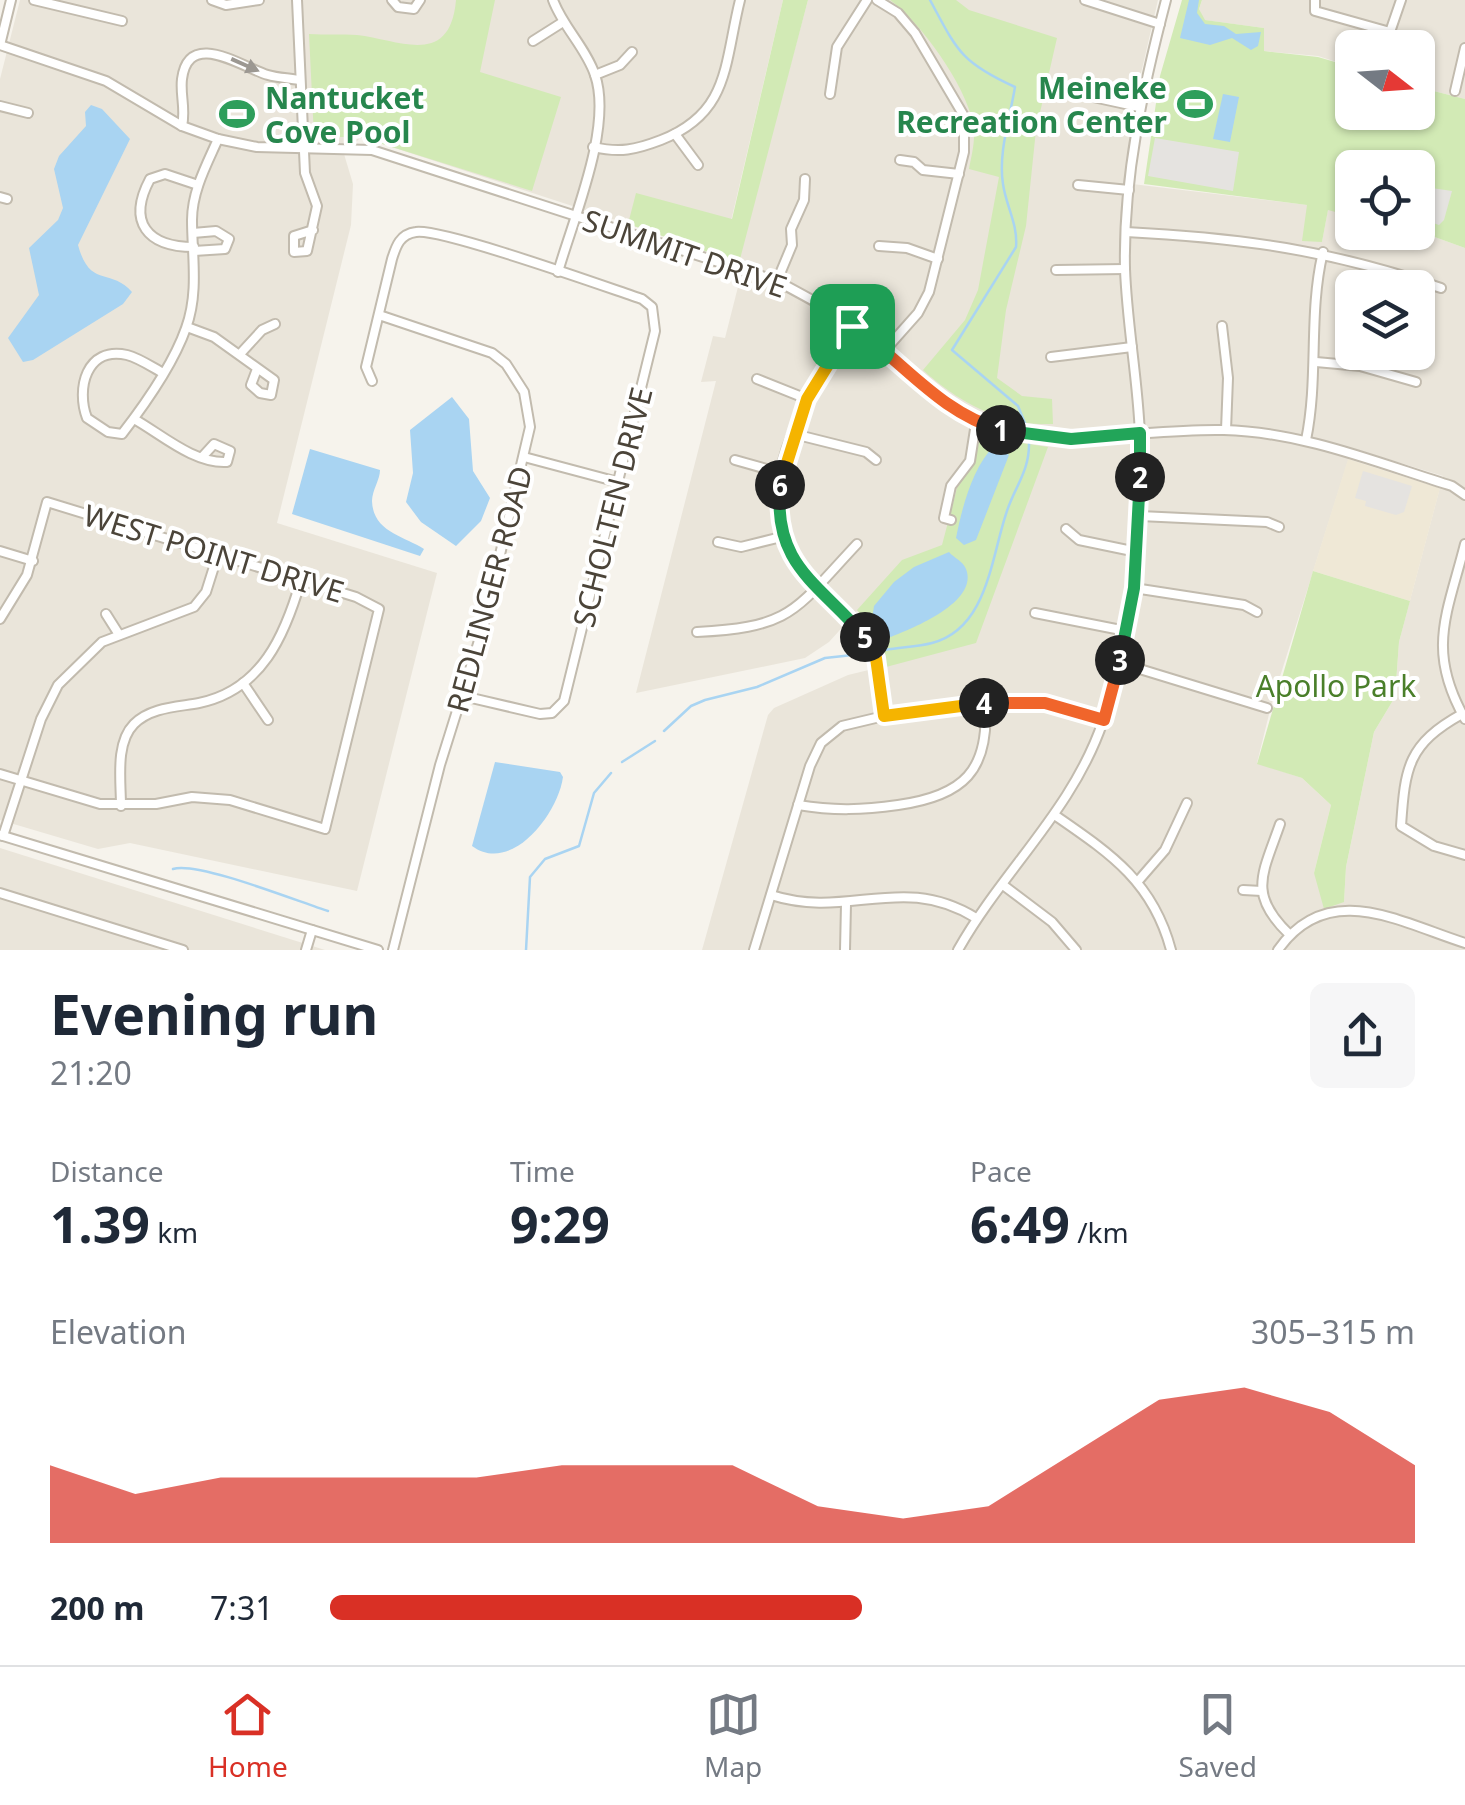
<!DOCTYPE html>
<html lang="en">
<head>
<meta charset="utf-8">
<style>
	:root { --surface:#fff; --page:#f6f6f7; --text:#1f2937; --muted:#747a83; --line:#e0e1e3; --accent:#d93025 }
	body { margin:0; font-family:"Noto Sans",sans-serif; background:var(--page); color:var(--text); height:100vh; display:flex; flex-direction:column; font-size:38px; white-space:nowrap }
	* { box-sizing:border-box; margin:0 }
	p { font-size:32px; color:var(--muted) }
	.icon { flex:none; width:55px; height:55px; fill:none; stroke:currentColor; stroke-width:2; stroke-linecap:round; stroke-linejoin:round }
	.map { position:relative; height:950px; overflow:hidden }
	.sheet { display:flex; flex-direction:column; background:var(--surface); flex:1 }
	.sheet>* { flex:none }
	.needle { width:65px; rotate:107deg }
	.controls { position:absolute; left:1335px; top:30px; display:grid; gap:20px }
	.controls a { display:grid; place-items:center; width:100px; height:100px; border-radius:15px; background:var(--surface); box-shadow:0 2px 8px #0004; font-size:50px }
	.pin { position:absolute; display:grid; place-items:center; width:85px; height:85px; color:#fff; margin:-42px; border-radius:20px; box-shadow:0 5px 15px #0006 }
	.km { position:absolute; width:50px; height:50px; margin:-25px; border-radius:50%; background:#222; color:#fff; font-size:28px; line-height:50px; text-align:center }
	.round { display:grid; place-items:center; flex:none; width:105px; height:105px; border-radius:15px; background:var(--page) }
	.summary { display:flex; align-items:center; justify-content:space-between; height:170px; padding:0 50px }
	h1 { font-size:55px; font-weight:700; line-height:75px }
	.stats { display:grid; grid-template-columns:repeat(3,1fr); gap:15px; height:170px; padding:10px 50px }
	.stats div { display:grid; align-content:center }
	.stats b { font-size:50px; font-weight:700 }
	.stats small { font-size:28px; font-weight:400 }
	.stats p { font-size:28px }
	.chart { height:280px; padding:20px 50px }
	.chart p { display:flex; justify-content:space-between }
	.chart svg { width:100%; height:180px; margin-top:10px; fill:var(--accent); opacity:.7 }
	ul { padding:0 50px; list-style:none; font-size:32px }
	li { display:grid; grid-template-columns:160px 120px 1fr; align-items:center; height:75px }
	li i { height:25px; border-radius:12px; background:var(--accent) }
	.tabs { display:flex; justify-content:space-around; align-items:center; height:140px; border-top:2px solid var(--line); background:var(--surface); font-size:28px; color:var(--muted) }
	.tabs a { display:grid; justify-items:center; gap:5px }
	.tabs .selected { color:var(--accent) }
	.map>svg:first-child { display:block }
	.residential { fill:#eae5da; fill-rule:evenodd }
	.education { fill:#efe8d6 }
	.green { fill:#d2eab5 }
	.parking { fill:#e5e3e0 }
	.water { fill:#a9d4f2 }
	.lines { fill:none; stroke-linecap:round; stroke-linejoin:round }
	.stream { stroke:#a9d4f2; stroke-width:2.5 }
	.minor-casing { stroke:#c2bbae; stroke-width:12 }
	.minor { stroke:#fff; stroke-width:8 }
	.oneway { fill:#9c9892 }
	.split-1-casing { stroke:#fff; stroke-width:20 }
	.split-2-casing { stroke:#fff; stroke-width:20 }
	.split-3-casing { stroke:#fff; stroke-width:20 }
	.split-4-casing { stroke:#fff; stroke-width:20 }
	.split-5-casing { stroke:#fff; stroke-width:20 }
	.split-6-casing { stroke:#fff; stroke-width:20 }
	.split-7-casing { stroke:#fff; stroke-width:20 }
	.split-1 { stroke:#f0652b; stroke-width:12 }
	.split-2 { stroke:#22a559; stroke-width:12 }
	.split-3 { stroke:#22a559; stroke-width:12 }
	.split-4 { stroke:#f0652b; stroke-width:12 }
	.split-5 { stroke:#f5b400; stroke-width:12 }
	.split-6 { stroke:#22a559; stroke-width:12 }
	.split-7 { stroke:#f5b400; stroke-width:12 }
	.labels { text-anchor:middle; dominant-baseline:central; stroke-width:8; stroke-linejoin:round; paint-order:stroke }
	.leisure-label { font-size:30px; font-weight:bold; fill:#27864d; stroke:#fff; text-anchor:end }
	.street-label { font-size:30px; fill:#4b4439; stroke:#fff }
	.park-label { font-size:30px; fill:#4a7f2a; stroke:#fff }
</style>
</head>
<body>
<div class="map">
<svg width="1465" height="950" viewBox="0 0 1465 950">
	<rect width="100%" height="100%" fill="#f6f3ec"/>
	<g class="residential">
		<path d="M20,0H783L723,255L361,137L344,154L353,184L351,225L277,523L437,573L357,891L130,843L98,849L0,820V79Z"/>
		<path d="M808,0H1158L1139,82L1124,183L1308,205L1322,242L1328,209L1351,201L1352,232L1418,231L1465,248V950H702L768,715L774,708L848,675L885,666L877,637L857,611L829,642L805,658L636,693L716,381L701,382L713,336L725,338L740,279L739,255ZM1352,288H1418V352H1352ZM1352,448L1443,476L1399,642L1395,697L1374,732L1346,867L1344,902L1314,873L1331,805L1302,778L1257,763L1272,702Z"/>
		<path d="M1202,0H1465V99L1418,87V48H1352V67L1318,56L1263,51L1264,28L1204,20L1199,9Z"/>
		<path d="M0,848L325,950H0Z"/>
	</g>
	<path class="education" d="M1348,459L1440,488L1410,601L1313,571Z"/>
	<g class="green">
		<path d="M456,0H495L480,72L561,97L532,191L360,137H314L309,34C325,35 342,34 357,35C400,40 450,68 456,0Z"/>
		<path d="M783,0H808L739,263L628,224L636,193L732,219Z"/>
		<path d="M890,0H956L969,10L1057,38L1036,130L1026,226L1006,310L997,378L1022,396L1052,399L1053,424C1003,426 959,403 923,370L965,320L978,290L999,177L969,169C972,153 976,139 973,123C965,84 921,23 890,0Z"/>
		<path d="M1182,0H1202L1199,9L1205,20L1264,28V51L1318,57L1352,67V112H1418V87L1465,99V248L1418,231V168H1352V202L1343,214L1328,210L1322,242L1302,241L1307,205L1144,184L1160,76Z"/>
		<path d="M977,436L1048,447L976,643L886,667L877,637L857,610L902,560L942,545L957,488L973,462Z"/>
		<path d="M1313,571L1410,601L1399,642L1395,697L1374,732L1346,867L1344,902L1324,909L1314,873L1331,805L1302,778L1257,764Z"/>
	</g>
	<g class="parking">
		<path d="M1155,138L1239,152L1233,191L1148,176Z"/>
		<path d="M1418,186L1452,191L1444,220L1439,225L1418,218Z"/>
		<path d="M1363,471L1412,486L1404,512L1396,515L1365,506L1366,501L1355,498Z"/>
	</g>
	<g class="water">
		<path d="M1189,0H1199L1197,13L1205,24L1224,26L1236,34L1261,32L1258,46L1251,50L1232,38L1210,45L1180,38Z"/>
		<path d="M1223,94L1239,97L1230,142L1213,139Z"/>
		<path d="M91,105L102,109L130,139L78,245C90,289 110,267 132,292L123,304L33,360L23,362L8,338L39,295L29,248L58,220L63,208L54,169L59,156L86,126L85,112Z"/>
		<path d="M452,397L469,419L473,471L490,498L481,521L456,546L421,522L406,502L413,473L410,430Z"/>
		<path d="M994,446L1009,455L976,540L964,545L956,538C962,508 972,468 994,446Z"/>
		<path d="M310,449L380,470C380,480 372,490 372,501C373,532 404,536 424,549L420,556L292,514Z"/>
		<path d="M949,552C954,558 963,561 966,569C979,602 913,628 891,637L871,625L874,606L894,582L914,567Z"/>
		<path d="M495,762L560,772L563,777C558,814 511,875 472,846Z"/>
	</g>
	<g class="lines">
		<g class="stream">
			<path d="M930,0C957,50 960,62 1015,87C1010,118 998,153 1003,184C1006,206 1018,224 1016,247L952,350L1018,406L1027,428"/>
			<path d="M885,650C901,647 917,647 932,643C987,629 991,559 1006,514C1014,487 1030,472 1029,441"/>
			<path d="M664,731L691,706L705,700L757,687L825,658L862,654"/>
			<path d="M622,762L655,741"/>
			<path d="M173,869C198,861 299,902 328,911"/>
			<path d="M526,950L530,877L545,859L579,846L594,793L611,773"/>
		</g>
		<defs>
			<g id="minor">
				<path d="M34,0L122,21"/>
				<path d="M212,0L226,5L259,0"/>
				<path d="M297,0L305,173L317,206L307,251L294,252V236L313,230"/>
				<path d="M392,0L398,7L414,9L420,0"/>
				<path d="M553,0C563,27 586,48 595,75C613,127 573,219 558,272"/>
				<path d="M877,0L898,13L915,33L964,116V152L929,292L918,313L886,349"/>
				<path d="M1085,0L1160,24"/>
				<path d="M1315,0V11L1390,32L1401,0"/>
				<path d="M533,41L563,22"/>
				<path d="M0,45L106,81L182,126L218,139L257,147L372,150L777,281C814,301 855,322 887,350C916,377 941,412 981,425C1061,450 1142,428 1224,430C1303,432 1378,463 1452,486L1465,495"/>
				<path d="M0,45L11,0"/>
				<path d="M595,75L620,65L632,52"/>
				<path d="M1455,91L1465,48"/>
				<path d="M830,94L837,47L867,0"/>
				<path d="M1093,97L1139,107"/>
				<path d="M0,106L28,113"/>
				<path d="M182,126C186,109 180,95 182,79C189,28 243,68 268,75C278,78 289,78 299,80"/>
				<path d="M675,134L698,165"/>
				<path d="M593,147C620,153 635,150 661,140C730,113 724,64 740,0"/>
				<path d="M900,160L914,162L923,170L959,174"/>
				<path d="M1078,185L1129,190"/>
				<path d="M0,197L7,199"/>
				<path d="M1126,232C1243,238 1330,250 1441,288"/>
				<path d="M193,233L216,231L229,239L225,249L194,251"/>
				<path d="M879,246L907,248L938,259"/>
				<path d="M194,247C147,247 127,222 150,179L165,174L198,185"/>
				<path d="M1056,270L1125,269"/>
				<path d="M777,281L792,245L791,229L804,200L805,179"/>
				<path d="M379,315L492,353L506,364L524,392L530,427L482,631L440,765L393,950"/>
				<path d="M852,326C813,389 743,491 795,565C816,595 858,614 872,649C881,668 880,695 884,716"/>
				<path d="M1222,326L1228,378L1226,430"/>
				<path d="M187,327L214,337L274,380L271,395L260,393L251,385L257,369"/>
				<path d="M240,354L262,330L275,324"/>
				<path d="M1051,357L1132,347"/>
				<path d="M1316,362L1360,366L1416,382"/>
				<path d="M163,373C152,367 139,358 127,355C86,346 76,389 87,418L108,432L122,434C146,403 173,365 186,328C199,293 192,255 192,220C192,191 207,164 218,139"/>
				<path d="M757,379L807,399"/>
				<path d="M372,381L366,367L392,259C396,246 400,234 416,232C442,228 606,287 642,299L652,307L655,331L564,701L552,713L540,714L463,696"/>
				<path d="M134,419C161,434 194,464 227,462L230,451L214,444L203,456"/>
				<path d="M794,434L866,452L876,460"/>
				<path d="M1306,440C1319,377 1308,314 1323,252"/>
				<path d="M524,457L618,482"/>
				<path d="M735,460L781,473"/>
				<path d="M1140,516L1267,522L1279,527"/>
				<path d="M951,520L944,518L951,486L970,461L976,423"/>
				<path d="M1066,529L1079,540L1137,552"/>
				<path d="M718,542L741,547L781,537"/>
				<path d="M1465,544C1447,615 1426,650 1465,719"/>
				<path d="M0,551L33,561"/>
				<path d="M1134,588L1244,605L1257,612"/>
				<path d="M1035,613L1126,631"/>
				<path d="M106,614L118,633"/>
				<path d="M0,619L27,575L47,502L356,597L379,609L325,829L230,800L192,797L156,804H100L0,774"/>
				<path d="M697,632C793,627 794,611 857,544"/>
				<path d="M1120,663L1267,708"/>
				<path d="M243,683L268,720"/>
				<path d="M1462,714C1408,744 1405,767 1401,826L1434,846L1465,855"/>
				<path d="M798,805C834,811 863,810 898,805C963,796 990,771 985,703"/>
				<path d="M121,806C121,781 115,743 134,724C151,707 178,707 199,703C262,690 285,635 301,580"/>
				<path d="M1056,816C1111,854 1153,882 1171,950"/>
				<path d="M1280,824C1263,873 1247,894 1289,934"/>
				<path d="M0,835L378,950"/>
				<path d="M3,836L41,719L58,685L102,642L194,607L206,592L218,554"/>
				<path d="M1139,880L1165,850L1187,803"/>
				<path d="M1003,885L1052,922L1076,950"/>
				<path d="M1243,890L1262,891"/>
				<path d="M0,893L183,950"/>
				<path d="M771,895C849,920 901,872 976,918"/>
				<path d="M306,950L312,930"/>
				<path d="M754,950L810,766L821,743L842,726L884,716L1026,701L1104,720"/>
				<path d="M845,950L846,904"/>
				<path d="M958,950C1003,870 1073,810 1103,721C1134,629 1143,532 1140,436C1138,380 1127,325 1125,269C1123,178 1143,88 1166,0"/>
				<path d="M1278,950C1328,879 1399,922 1465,943"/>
			</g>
		</defs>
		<use href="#minor" class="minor-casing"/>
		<use href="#minor" class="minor"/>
	</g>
	<defs><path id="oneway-solid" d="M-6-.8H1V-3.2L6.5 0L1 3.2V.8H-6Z" transform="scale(2.5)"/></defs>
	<use class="oneway" href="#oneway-solid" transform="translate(245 65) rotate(24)"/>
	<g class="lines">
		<defs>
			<path id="split-1" d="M852,326C904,362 939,412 1001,430"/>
			<path id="split-2" d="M1001,430L1071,439L1140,433V477"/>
			<path id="split-3" d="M1120,660L1134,588L1140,477"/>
			<path id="split-4" d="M984,703H1045L1104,720L1120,660"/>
			<path id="split-5" d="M865,637L876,658L884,716L984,703"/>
			<path id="split-6" d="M780,485C773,566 818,582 865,637"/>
			<path id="split-7" d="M780,485L807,399L852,326"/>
		</defs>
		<use href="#split-1" class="split-1-casing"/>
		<use href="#split-2" class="split-2-casing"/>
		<use href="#split-3" class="split-3-casing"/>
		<use href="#split-4" class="split-4-casing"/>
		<use href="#split-5" class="split-5-casing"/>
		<use href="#split-6" class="split-6-casing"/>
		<use href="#split-7" class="split-7-casing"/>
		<use href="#split-1" class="split-1"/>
		<use href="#split-2" class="split-2"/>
		<use href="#split-3" class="split-3"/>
		<use href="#split-4" class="split-4"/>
		<use href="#split-5" class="split-5"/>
		<use href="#split-6" class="split-6"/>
		<use href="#split-7" class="split-7"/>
	</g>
	<defs>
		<symbol id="stadium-bare" viewBox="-9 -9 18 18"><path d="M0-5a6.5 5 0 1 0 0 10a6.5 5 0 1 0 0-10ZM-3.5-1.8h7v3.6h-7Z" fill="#2e9e5b" stroke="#fff" stroke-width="2.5" paint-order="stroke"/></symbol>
	</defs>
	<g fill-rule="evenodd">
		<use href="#stadium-bare" x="1170" y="79" width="50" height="50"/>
		<use href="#stadium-bare" x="212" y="89" width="50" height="50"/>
	</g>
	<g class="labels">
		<g class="leisure-label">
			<text x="1167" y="87">Meineke<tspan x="1167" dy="34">Recreation Center</tspan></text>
			<text x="265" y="97" text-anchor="start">Nantucket<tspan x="265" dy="34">Cove Pool</tspan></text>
		</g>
		<g class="street-label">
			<text transform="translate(685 253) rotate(19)">SUMMIT DRIVE</text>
			<text transform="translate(612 507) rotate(-76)">SCHOLTEN DRIVE</text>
			<text transform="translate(214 553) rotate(17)">WEST POINT DRIVE</text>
			<text transform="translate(489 589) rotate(-75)">REDLINGER ROAD</text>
		</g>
		<g class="park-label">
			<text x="1336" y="685">Apollo Park</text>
		</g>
	</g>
</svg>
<div class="controls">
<a><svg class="needle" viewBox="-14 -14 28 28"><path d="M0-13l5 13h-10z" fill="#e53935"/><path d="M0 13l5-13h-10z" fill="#747a83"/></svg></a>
<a><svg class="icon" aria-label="locate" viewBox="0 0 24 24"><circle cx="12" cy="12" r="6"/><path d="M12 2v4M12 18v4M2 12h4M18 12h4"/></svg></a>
<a><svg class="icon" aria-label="layers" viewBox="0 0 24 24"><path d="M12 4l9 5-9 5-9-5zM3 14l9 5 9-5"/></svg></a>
</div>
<div class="pin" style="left:852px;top:326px;background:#1e9e55"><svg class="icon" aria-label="arrive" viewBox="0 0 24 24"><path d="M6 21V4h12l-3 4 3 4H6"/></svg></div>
<b class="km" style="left:1001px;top:430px">1</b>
<b class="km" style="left:1140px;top:477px">2</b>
<b class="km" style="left:1120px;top:660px">3</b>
<b class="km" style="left:984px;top:703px">4</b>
<b class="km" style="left:865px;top:637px">5</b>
<b class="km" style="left:780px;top:485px">6</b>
</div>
<section class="sheet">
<div class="summary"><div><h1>Evening run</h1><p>21:20</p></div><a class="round"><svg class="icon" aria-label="share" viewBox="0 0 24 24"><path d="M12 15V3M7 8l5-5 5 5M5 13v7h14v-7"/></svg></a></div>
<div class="stats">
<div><p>Distance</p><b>1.39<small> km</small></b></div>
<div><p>Time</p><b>9:29</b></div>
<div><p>Pace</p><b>6:49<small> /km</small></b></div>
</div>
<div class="chart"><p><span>Elevation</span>305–315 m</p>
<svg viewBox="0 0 160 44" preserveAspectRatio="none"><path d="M0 44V25L10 32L20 28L30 28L40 28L50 28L60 25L70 25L80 25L90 35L100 38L110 35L120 22L130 9L140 6L150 12L160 25V44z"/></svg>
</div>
<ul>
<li><b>200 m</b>7:31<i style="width:49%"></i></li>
</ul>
</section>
<nav class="tabs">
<a class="selected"><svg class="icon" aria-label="home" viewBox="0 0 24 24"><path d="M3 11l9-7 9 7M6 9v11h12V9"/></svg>Home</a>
<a><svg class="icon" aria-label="map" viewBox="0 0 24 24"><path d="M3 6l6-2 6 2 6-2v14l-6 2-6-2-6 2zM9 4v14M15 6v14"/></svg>Map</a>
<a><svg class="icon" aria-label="saved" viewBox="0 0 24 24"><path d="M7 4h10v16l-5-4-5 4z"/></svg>Saved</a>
</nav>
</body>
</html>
